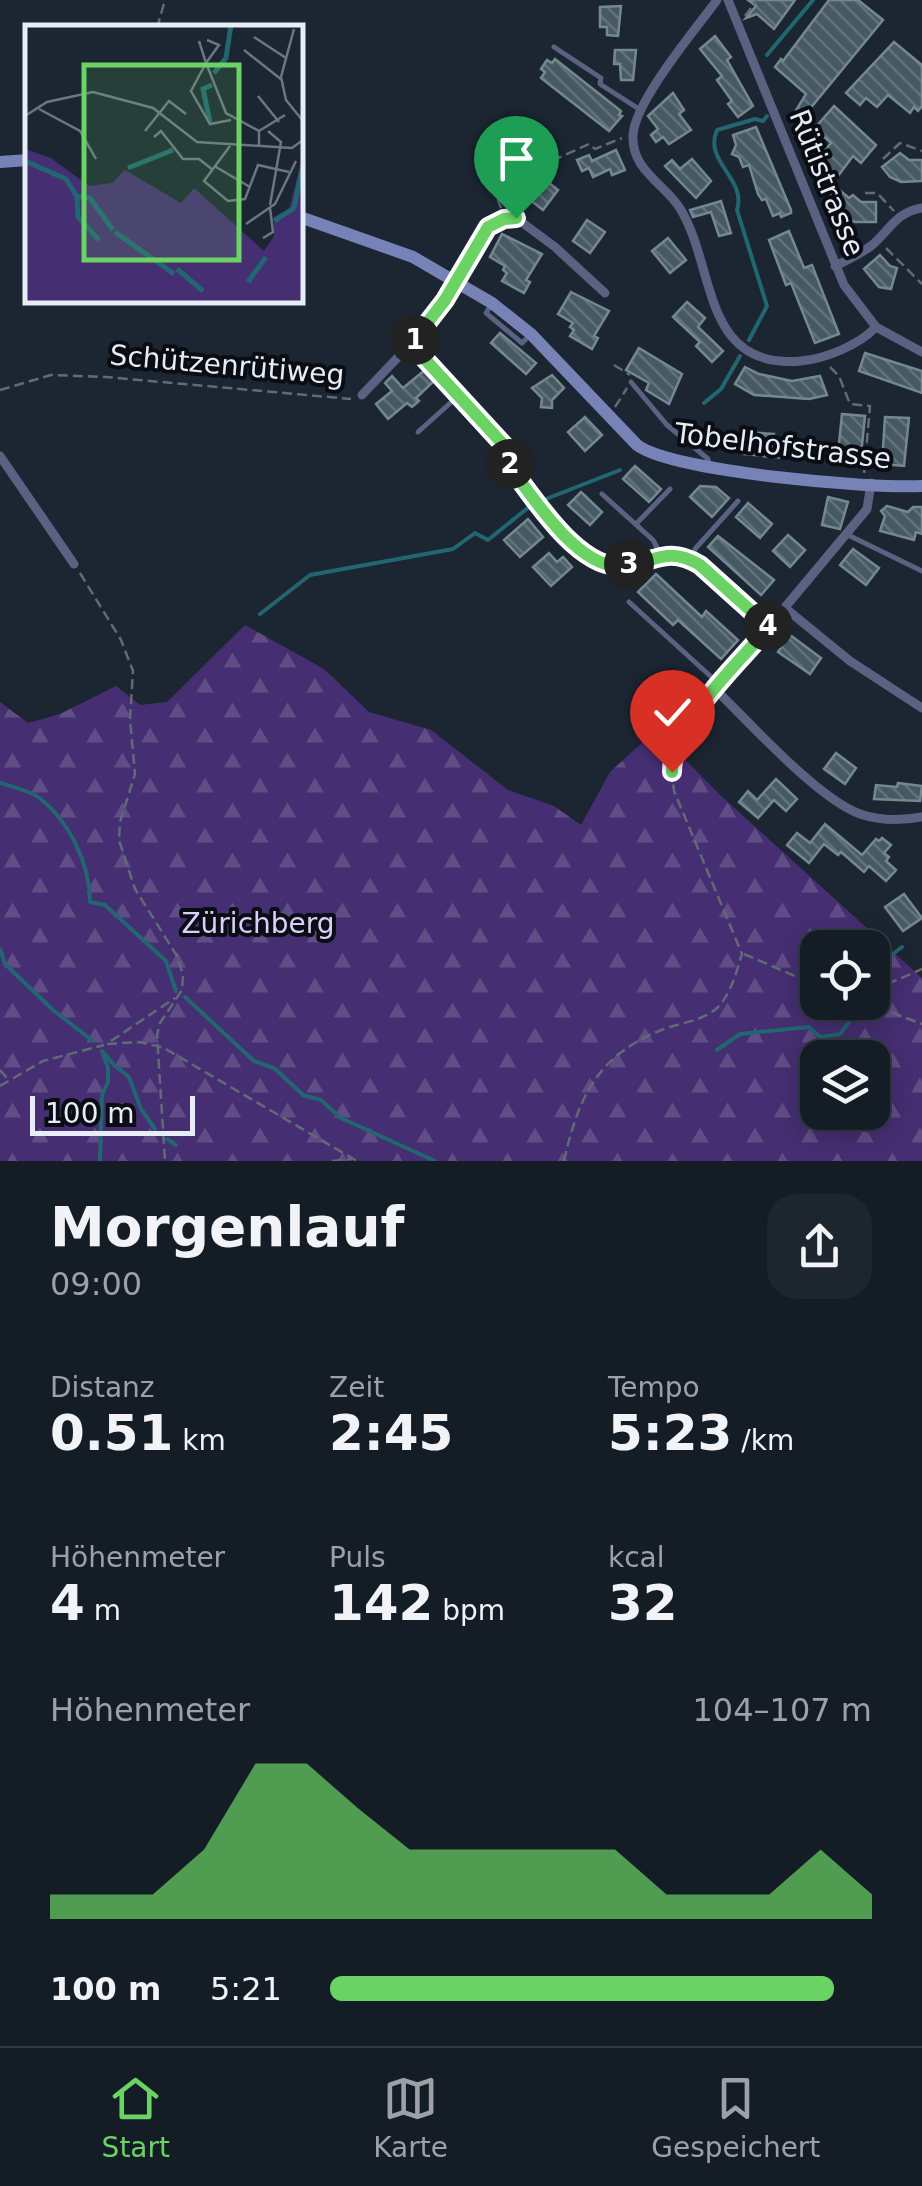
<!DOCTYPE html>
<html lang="de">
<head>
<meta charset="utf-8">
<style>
	:root { --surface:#141c26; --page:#1d252e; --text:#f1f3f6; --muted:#9da1a7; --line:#333a43; --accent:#6ad364 }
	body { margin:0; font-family:"DejaVu Sans",sans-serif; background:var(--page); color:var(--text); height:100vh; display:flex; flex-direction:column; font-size:38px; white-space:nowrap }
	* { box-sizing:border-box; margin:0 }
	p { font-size:32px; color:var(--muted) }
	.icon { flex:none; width:55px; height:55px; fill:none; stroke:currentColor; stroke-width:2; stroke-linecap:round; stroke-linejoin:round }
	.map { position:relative; height:1161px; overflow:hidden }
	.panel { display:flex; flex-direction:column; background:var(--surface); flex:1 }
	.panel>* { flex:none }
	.controls { position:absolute; left:800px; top:930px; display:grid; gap:20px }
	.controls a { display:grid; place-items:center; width:90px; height:90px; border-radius:20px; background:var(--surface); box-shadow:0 5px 25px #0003,0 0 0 2px var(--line); font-size:50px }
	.scale { position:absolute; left:30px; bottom:25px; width:165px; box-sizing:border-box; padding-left:10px; border:5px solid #e6edf6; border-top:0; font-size:28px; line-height:35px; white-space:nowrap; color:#e6edf6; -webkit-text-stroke:8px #0a0e14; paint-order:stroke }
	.pin { position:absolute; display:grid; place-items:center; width:85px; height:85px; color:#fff; margin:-102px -42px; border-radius:50% 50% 50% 0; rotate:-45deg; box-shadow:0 0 10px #0007 }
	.pin .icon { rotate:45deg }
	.km { position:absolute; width:50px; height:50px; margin:-25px; border-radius:50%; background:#222; color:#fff; font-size:28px; line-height:50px; text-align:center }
	.round { display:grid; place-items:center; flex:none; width:105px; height:105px; border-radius:30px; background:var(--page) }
	.overview { display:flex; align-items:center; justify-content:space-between; height:170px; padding:0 50px }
	h1 { font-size:55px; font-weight:600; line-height:75px }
	.stats { display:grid; grid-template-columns:repeat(3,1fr); gap:15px; height:170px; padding:10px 50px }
	.stats div { display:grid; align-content:center }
	.stats b { font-size:50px; font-weight:600 }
	.stats small { font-size:28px; font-weight:400 }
	.stats p { font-size:28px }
	.chart { height:280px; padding:20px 50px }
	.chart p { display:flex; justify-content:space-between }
	.chart svg { width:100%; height:180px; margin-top:10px; fill:var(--accent); opacity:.7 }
	ul { padding:0 50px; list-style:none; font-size:32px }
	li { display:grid; grid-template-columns:160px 120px 1fr; align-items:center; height:75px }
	li i { height:25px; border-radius:12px; background:var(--accent) }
	.dock { display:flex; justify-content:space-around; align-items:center; height:140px; border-top:2px solid var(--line); background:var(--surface); font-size:28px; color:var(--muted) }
	.dock a { display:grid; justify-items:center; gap:5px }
	.dock .active { color:var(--accent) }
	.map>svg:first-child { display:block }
	.forest { fill:url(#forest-firs); fill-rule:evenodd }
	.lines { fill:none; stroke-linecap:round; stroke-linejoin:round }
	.stream { stroke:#216670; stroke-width:4 }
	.building { fill:url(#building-back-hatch); stroke:#748893; stroke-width:2.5 }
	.path { stroke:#616b76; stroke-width:2.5; stroke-dasharray:10 5; stroke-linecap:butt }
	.service { stroke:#5a6181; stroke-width:5 }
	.minor { stroke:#5a6181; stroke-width:9 }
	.secondary { stroke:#7783b6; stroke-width:12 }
	.route-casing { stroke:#fff; stroke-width:20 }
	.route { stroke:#6ad364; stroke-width:12 }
	.labels { text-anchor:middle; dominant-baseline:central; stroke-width:8; stroke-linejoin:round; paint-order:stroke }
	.street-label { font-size:28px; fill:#e6edf6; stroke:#0a0e14 }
	.park-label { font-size:28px; fill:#d9cff9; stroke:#0a0e14 }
	.inset-river { fill:none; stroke:#216670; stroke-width:5 }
	.inset-road { fill:none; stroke:#6c7680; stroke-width:2.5 }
	.view { fill:#6ad364; fill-opacity:0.15; stroke:#6ad364; stroke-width:5 }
	.inset-edge { fill:none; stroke:#e6edf6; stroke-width:5 }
</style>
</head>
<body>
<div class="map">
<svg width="922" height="1161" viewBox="0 0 922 1161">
	<defs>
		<pattern id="forest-firs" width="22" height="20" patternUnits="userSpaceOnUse" patternTransform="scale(2.5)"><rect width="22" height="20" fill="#452e71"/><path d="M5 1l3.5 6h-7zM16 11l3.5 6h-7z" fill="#604d86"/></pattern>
		<pattern id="building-back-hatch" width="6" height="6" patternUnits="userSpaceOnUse" patternTransform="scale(2.5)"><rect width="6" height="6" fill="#475a64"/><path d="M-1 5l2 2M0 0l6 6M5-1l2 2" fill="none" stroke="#62727b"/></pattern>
	</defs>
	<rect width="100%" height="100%" fill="#1b2632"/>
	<path class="forest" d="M245,625L324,669L369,712L431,730L508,790L554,806L581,825L610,772L656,730L720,795L922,978V1161H0V702L28,723L60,714L116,686L140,705L167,702ZM818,948H872V1002H818ZM818,1058H872V1112H818Z"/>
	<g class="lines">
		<g class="stream">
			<path d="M767,55L813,0"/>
			<path d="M749,340L767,306L737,210C747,178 703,162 717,130L755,119L763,121L767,116"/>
			<path d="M704,403L721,389L740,356"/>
			<path d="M546,499L620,470"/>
			<path d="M260,614L310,575L453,549L475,533L488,540L529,507"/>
			<path d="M0,783C12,787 28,790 38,797C69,820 90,864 90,902L105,905L166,961L176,991"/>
			<path d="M0,949L5,964L53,1010L93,1041"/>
			<path d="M875,981L881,963L902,947"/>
			<path d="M872,987L874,985"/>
			<path d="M185,997L254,1061L274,1068L303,1095L321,1100L341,1118L435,1161"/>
			<path d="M717,1050L740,1034L809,1027L820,1037L840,1034L861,1006"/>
			<path d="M102,1051L114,1065L129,1077L141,1109L155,1129"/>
			<path d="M167,1139L176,1145"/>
			<path d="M100,1161L102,1095L108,1082V1068L102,1051"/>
		</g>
	</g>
	<g class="building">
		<path d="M748,0H795L774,29L757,14L746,18L756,6Z"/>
		<path d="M829,0H858L883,20L799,122L795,112L806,94L775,67L781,59L783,61Z"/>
		<path d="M621,6L618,36L607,35V27H600V7Z"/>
		<path d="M715,36L731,57L727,60L753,106L738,117L728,104L732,101L717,80L722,76L700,49Z"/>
		<path d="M894,42L922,65V106L918,111L914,107L910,113L888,95L877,107L866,98L860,105L846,93Z"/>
		<path d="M615,50H636L633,80H621L620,64H614Z"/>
		<path d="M555,59L621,111L619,115L622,116L609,131L541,78L545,72L541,69L547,60L552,63Z"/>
		<path d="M673,93L684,110L679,114L691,130L669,144L663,137L656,142L651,135L658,129L648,116Z"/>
		<path d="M834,106L876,145L861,163L853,156L832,184L849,198L853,195L861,202H876V222H855L845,218L837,209L843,204L825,189L830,184L812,164L831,143L815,128Z"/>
		<path d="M756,127L791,210V213L781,217L780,213L773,216L766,199L762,200L758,194L749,165L743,167L739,157L732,154L736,145L733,135Z"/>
		<path d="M616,150L625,170L612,175L610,169L593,177L589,168L582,171L577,160L589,155L592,161Z"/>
		<path d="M900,153L909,160H922V181L901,182L890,177L882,167Z"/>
		<path d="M692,159L711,181L696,198L665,166L672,160L680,169Z"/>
		<path d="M535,172L558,190L543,210L520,192Z"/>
		<path d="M721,201L731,233L719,236L711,212L693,217L690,210Z"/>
		<path d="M587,220L605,232L590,253L573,241Z"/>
		<path d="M789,231L804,268L812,265L839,334L815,343L791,283L786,285L769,240Z"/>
		<path d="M502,234L542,254L526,280L530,282L524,293L502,281L507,273L503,270L505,266L490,257Z"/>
		<path d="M668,238L686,260L670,273L652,251Z"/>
		<path d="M880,255L890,266L897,268L891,289L879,287L864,269Z"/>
		<path d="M571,292L609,311L594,336L598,338L592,349L570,336L574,330L570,327L573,323L558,314Z"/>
		<path d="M687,302L705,318L698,327L723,351L712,362L696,346L700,342L673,317Z"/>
		<path d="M500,333L536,363L526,374L491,343Z"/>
		<path d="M639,348L682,374L669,404L646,390L649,383L626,370Z"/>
		<path d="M865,353L922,371V393L859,371Z"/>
		<path d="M745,367L759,374L792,381L820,376L827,395L809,399L754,395L735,384Z"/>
		<path d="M425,370L435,380L416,398L419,401L412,407L407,403L388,419L376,404L392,391L385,383L392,376L403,388Z"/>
		<path d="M552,375L564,388L552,400V408L541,407L542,398L532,388Z"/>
		<path d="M842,414L865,416L860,465L837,463Z"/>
		<path d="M585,417L602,435L585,451L568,432Z"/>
		<path d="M885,417L909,418L904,466L882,464Z"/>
		<path d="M745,432L774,434L773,446H784L783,458L743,454Z"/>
		<path d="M635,466L661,489L649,502L623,479Z"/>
		<path d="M700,486L716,487L729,498L712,517L690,497Z"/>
		<path d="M581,492L602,512L590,525L568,505Z"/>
		<path d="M828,497L848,502L840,529L822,525Z"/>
		<path d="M748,503L772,524L760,538L736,517Z"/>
		<path d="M887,506L908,512L913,507H922V534L916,532L914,540L880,531L885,516L881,511Z"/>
		<path d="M528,519L543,537L520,557L504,540Z"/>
		<path d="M788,535L805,550L790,567L773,551Z"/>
		<path d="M718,536L774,580L761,595L708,547Z"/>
		<path d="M853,549L879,568L866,585L840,565Z"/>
		<path d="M549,553L557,562L563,557L572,567L551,586L533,567Z"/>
		<path d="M656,574L702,617L706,611L738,640L721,659L678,620L673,625L638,592Z"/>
		<path d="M790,635L821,658L810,674L778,652Z"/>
		<path d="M836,753L856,768L845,784L824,769Z"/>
		<path d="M776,779L797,799L786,811L774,800L758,818L739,802L748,791L757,800Z"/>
		<path d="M898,783L922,786L920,801L874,799L876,785L897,787Z"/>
		<path d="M825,824L862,855L876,839L879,841L882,838L891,845L884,853L889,857L886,861L896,870L886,881L869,866L864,872L841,852L838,855L824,844L809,863L787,845L797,833L810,843Z"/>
		<path d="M904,894L922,918L903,931L885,907Z"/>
	</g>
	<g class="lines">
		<g class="path">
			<path d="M745,16L757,0"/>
			<path d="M157,28L165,0"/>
			<path d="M883,159L900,143L922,151"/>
			<path d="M865,193H877L894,211"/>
			<path d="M501,208L498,200L528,155L545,164L589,144L595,149L622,138"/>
			<path d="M886,248L922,284"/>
			<path d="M419,353L450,388"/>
			<path d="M614,365L630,375"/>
			<path d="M830,367L839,376L850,404L870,406L864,474"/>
			<path d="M0,390L51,375L106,377L351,399"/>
			<path d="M615,407L627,388"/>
			<path d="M80,573L121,640L133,671L130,719L135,774L120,822L119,840L135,889L177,956L183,975L182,990L160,1023L157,1035L165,1161"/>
			<path d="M744,954L818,986"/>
			<path d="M872,983L892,982L922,969"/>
			<path d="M864,1002L922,1024"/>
			<path d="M111,1041L175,998"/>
			<path d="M107,1044L140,1042L164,1048L357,1161"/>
			<path d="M0,1070L7,1078"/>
			<path d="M0,1086L43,1061L104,1045"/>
			<path d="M332,1161L352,1159"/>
			<path d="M564,1161C578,1099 596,1057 659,1031C677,1023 700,1022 716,1009C731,995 736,973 742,954L674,791C669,751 683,728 708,698"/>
		</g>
		<g class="service">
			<path d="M554,47L601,78L600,84L639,109"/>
			<path d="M492,303L486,313L522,343L529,336"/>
			<path d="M631,382L667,425L708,459L709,465"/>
			<path d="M418,432L458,396"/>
			<path d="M602,494L653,540L661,555"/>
			<path d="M636,524L670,489"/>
			<path d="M846,534L922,571"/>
			<path d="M691,560L695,549L738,501"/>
			<path d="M629,602L719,684"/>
		</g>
		<g class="minor">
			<path d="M717,0C695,30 635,101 633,135C631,171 666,184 681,210C716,269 702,370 801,361C825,359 859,345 876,327"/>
			<path d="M728,0L844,285L876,327L922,352"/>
			<path d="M835,266C848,260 860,254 871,246C890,230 896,212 922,208"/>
			<path d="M362,395L420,334L445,300L488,227L504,219L516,218L555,247L605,293"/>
			<path d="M458,396L512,455L509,467C533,497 575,564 617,566C651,567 664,543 700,565L769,627"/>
			<path d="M0,456L74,564"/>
			<path d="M871,483L867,509L716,690C749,722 818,799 860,814C881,821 900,821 922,817"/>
			<path d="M785,608L850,661L922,708"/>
		</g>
		<g class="secondary">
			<path d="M0,162L28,160"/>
			<path d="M300,217L413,257L492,303L531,334L637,445C673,472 872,489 922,486"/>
		</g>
	</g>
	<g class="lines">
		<defs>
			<path id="route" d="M516,218L504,219L488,227L445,300L411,344L512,454L510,467C533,497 575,564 617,566C651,567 664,543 700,565L769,627C738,664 672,723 672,772"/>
		</defs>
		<use href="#route" class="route-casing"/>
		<use href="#route" class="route"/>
	</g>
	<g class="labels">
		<g class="street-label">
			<text transform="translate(827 183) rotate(68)">Rütistrasse</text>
			<text transform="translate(227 365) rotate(5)">Schützenrütiweg</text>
			<text transform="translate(783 446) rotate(7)">Tobelhofstrasse</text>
		</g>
		<g class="park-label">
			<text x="258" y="923">Zürichberg</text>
		</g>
	</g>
	<g transform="translate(25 25)">
		<rect width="278" height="278" fill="#1b2632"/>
		<path d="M0,124L26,133L64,161L87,158L100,145L156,178L169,163L239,226L249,211V192L264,184L276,138L277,277H0Z" fill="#452e71"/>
		<path class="inset-river" d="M189,48L201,33L206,0M185,97L178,64L187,60M0,136L41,154L52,172L53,192L74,215M103,143L148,125M51,171L65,173L88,205M249,196L269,183L278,140M90,207L149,249M152,244L178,266M223,257L241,232"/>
		<path class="inset-road" d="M269,4L256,52L261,75L278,96M229,12L261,33M182,15L194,20L181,38L201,88L234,106V120M174,16L181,38L166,66L185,99L206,95M219,25L257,55M233,71L254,97M14,84L55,106L71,134M0,91L22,77L68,67L128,83L172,117L267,123L278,115M120,106L144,76L161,89M234,106L260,90M243,106L256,117L245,180M129,112L136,106L158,134H174L188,145M205,121L179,156L203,176L220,174L233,140L264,147M191,142L225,162M221,199L250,179L271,136M238,213L248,207L245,183"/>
		<path class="view" d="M59,40H214V235H59Z"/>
		<rect width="278" height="278" class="inset-edge"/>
	</g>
</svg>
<div class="controls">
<a><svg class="icon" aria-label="locate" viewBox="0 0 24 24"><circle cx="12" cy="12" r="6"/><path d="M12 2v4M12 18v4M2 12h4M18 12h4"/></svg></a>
<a><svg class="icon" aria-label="layers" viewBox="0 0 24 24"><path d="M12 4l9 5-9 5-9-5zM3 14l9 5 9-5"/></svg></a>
</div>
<div class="scale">100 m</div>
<div class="pin" style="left:516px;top:218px;background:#1e9e55"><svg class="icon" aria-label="arrive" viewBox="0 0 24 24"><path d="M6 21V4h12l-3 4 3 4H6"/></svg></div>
<div class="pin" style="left:672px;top:772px;background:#d93025"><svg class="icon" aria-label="check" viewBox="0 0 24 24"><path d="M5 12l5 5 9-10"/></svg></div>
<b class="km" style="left:415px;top:340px">1</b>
<b class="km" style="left:510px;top:464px">2</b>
<b class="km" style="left:629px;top:564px">3</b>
<b class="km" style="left:768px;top:626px">4</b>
</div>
<section class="panel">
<div class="overview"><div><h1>Morgenlauf</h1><p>09:00</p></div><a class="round"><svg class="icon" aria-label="share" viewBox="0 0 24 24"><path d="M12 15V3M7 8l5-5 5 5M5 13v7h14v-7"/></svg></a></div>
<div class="stats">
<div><p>Distanz</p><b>0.51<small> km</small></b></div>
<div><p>Zeit</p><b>2:45</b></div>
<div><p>Tempo</p><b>5:23<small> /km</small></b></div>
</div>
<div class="stats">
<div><p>Höhenmeter</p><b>4<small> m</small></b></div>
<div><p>Puls</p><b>142<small> bpm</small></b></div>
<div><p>kcal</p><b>32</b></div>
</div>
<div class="chart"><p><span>Höhenmeter</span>104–107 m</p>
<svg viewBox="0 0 160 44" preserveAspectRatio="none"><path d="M0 44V38L10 38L20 38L30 27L40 6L50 6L60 17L70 27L80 27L90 27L100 27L110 27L120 38L130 38L140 38L150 27L160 38V44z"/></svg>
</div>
<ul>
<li><b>100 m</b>5:21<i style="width:93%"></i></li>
</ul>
</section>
<nav class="dock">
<a class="active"><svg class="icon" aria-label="home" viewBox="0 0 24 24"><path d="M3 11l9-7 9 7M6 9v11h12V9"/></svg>Start</a>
<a><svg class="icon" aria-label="map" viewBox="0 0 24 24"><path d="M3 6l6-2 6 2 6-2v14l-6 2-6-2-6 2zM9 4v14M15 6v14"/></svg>Karte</a>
<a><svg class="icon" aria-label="saved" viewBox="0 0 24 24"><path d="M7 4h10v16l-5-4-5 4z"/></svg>Gespeichert</a>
</nav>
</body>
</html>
